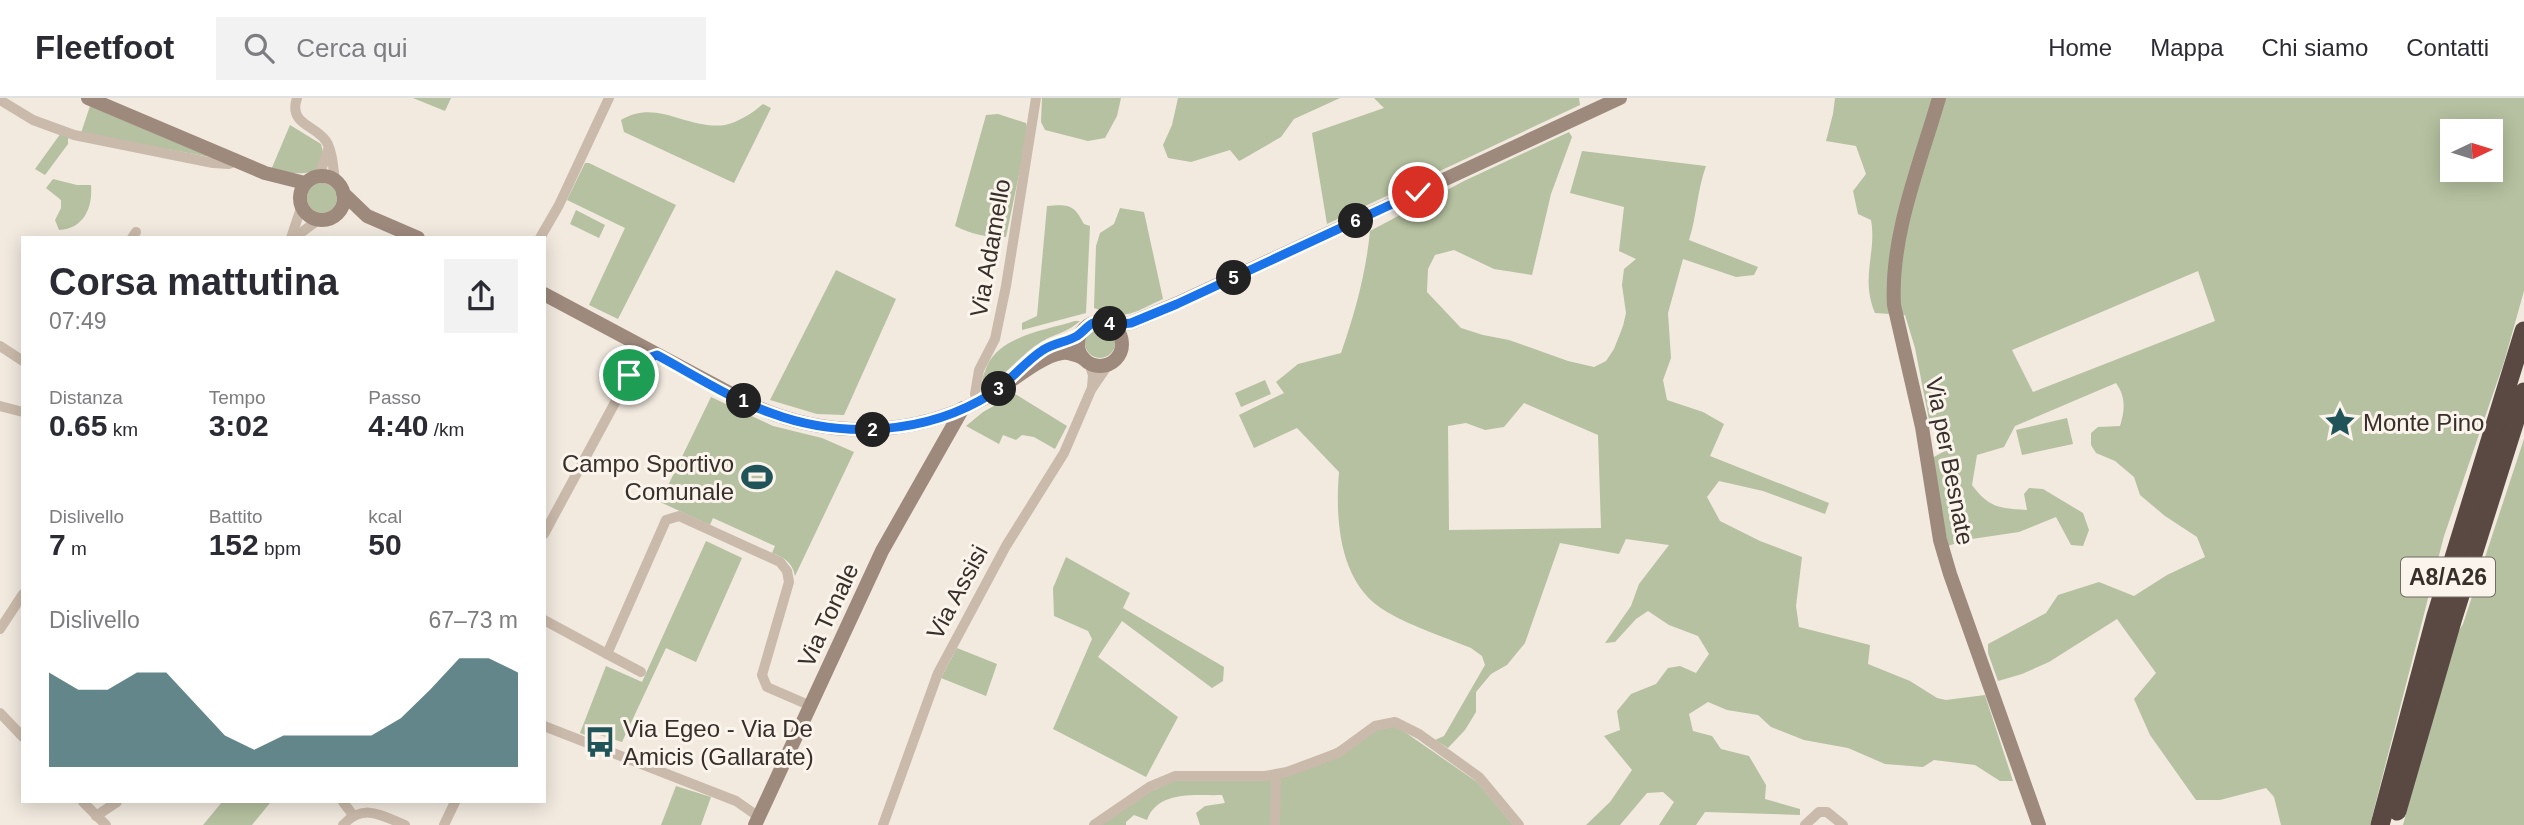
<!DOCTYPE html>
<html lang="it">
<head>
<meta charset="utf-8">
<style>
	:root { --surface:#fff; --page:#f2f2f3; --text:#2b2b33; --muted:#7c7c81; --line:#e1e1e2; --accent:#215458 }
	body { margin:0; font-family:Arial,sans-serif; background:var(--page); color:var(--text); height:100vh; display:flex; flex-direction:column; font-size:26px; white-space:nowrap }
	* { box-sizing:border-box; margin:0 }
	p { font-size:23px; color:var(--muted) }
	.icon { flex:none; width:38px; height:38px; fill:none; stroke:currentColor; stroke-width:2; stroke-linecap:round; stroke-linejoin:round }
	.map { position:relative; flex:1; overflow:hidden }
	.drawer { position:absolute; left:21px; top:138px; width:525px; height:567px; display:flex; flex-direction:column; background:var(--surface); border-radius:0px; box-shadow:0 4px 18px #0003 }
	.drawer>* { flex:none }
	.needle { width:46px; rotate:86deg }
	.tools { position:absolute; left:2440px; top:21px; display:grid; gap:14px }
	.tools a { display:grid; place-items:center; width:63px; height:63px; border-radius:0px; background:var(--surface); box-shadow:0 4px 18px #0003; font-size:35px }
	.pin { position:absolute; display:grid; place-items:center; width:60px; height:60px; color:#fff; margin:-30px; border:4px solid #fff; border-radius:50%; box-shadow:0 2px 7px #0007 }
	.km { position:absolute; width:35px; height:35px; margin:-18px; border-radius:50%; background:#222; color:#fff; font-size:19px; line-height:35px; text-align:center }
	.round { display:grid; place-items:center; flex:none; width:74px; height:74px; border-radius:0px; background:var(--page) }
	.headline { display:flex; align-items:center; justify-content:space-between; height:119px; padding:0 28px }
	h1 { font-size:38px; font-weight:700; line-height:52px }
	.figures { display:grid; grid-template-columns:repeat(3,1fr); gap:10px; height:119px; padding:7px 28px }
	.figures div { display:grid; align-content:center }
	.figures b { font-size:30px; font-weight:700 }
	.figures small { font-size:19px; font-weight:400 }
	.figures p { font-size:19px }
	.chart { height:196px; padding:14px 28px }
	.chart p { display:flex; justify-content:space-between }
	.chart svg { width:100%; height:126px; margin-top:7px; fill:var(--accent); opacity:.7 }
	header { display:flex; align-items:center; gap:42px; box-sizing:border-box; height:98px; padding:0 35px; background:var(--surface); border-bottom:2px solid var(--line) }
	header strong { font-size:33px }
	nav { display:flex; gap:38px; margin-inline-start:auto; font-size:24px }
	.search { width:490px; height:63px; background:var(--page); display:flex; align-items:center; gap:18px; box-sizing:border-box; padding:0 24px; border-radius:0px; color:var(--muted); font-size:26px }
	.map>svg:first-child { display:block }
	.green { fill:#b5c1a0; fill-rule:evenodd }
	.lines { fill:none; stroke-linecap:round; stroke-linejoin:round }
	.street { stroke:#cabaab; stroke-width:10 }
	.secondary { stroke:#9e897d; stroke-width:14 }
	.highway { stroke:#594942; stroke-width:19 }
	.route-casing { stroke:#fff; stroke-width:14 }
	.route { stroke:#1a73e8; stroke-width:9 }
	.labels { text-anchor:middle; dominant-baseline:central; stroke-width:6; stroke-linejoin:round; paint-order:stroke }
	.shield { fill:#faf4ec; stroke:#726a64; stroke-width:2 }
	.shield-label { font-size:23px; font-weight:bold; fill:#382f2a }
	.street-label { font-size:24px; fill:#382f2a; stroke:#faf4ec }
	.poi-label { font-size:24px; fill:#382f2a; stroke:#faf4ec; text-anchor:start }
</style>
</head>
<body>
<header>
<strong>Fleetfoot</strong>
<div class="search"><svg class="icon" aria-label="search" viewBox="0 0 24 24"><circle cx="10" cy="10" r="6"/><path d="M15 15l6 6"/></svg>Cerca qui</div>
<nav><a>Home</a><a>Mappa</a><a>Chi siamo</a><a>Contatti</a></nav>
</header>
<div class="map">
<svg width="2524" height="727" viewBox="0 0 2524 727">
	<rect width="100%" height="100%" fill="#f2eadf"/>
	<g class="green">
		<path d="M413,0H451L445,13Z"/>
		<path d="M1042,0H1121L1117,18L1105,40L1088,43L1045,32L1041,24Z"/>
		<path d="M1178,0H1340L1294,21L1281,39L1243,61L1239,63L1230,52L1191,64L1168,60L1163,47L1172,27Z"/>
		<path d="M1374,0H1579L1580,7L1327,126L1312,35L1384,10Z"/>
		<path d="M1835,0H2524V193L2504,264L2444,438L2370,727H2281L2274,699L2266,690L2220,702H2196L2150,637L2134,601L2156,575L2117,521L2049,564L2022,576L1998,583L1988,555V546L2046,515L2058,497L2099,484L2134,498L2167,477L2205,459L2197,439L2165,418L2140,397L2134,379L2115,363L2096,355L2091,347V335L2098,329L2120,328C2125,312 2126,299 2116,285L2015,328L2004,349L1977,357L1972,387C1989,410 1999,410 2027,412L2024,396L2029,390L2043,391L2083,415L2089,432L2083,448L2071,447L2056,419L2019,434L1965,442L1948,448L1932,360L1954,348L1929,322L1915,250L1905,217L1875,215C1860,179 1877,155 1871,122L1858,116L1853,93L1866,76L1856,48L1826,43L1833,16ZM2452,33H2490V72H2452ZM2198,173L2215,223L2033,294L2012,252Z"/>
		<path d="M763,6L771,10L734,85L624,34L621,22C657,0 686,32 725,27C737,25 754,14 763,6Z"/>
		<path d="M90,8L210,59L81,35Z"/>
		<path d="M998,16L1026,25L1028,33L1006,139C987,139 973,137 955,128L986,17Z"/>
		<path d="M290,27L321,46C333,83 293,76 271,72Z"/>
		<path d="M1569,34L1572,39L1551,96L1532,177L1494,171L1454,152L1435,157L1428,171L1427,194L1461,230L1483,237L1509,242L1568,263L1594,269L1606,263L1614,251L1623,228L1626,215L1622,187L1624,171L1636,161L1619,153L1624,109L1570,95L1582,53L1706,68C1697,93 1697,117 1689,142L1758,169L1754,177L1736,179L1683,161L1668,215L1671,260L1663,282L1667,302L1703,314L1724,326L1710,358L1829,405L1825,416L1763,393L1719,383L1707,399L1720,423L1760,443L1802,459L1796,508L1799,529L1870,547L1868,566L1910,583L1937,600L1946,602L1985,597L2013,683H2000L1975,667L1934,662L1923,669L1885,666L1848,650L1804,642L1771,629L1758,617L1727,612L1708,604L1689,616L1693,633L1712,638L1721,651L1749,658L1766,687L1765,701L1800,711V717L1705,714L1696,727H1659L1674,704L1663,694L1647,695L1620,727H1586L1610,704L1632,672L1604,638L1620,632L1617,613L1631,596L1656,586L1668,570L1680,568L1696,575L1709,556L1698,538L1669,527L1648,513L1636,521L1615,544L1605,545L1631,508L1639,486L1669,447L1626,441L1619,456L1560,445L1525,545L1507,567L1491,576L1476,594V614L1465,632L1448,650L1435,642L1444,638L1485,567L1482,558L1471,550C1444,539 1413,529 1387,514C1339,487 1335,422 1339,374L1297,330L1254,350L1239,317L1284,295L1276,284L1298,266L1341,255C1355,215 1366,175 1370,133L1464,83ZM1524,305L1598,337L1601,430L1449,432L1448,328L1466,325L1485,332L1504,329Z"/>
		<path d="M61,35L68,38V46L45,77L35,71Z"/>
		<path d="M585,65H589L676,107L618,221L589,207L625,130L567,102Z"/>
		<path d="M53,81L77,87H91C93,109 84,131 59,132L55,122L61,110V102L46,90Z"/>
		<circle cx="322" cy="100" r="15"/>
		<path d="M1047,108C1068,106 1074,106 1084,126L1090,128L1086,215L1022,232V225L1037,218Z"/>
		<path d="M1120,110L1144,114L1163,201C1132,215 1127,223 1094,210L1096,148L1100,135L1114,126Z"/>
		<path d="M576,112L605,127L599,140L570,126Z"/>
		<path d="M836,172L896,201L844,317L817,316L770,302Z"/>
		<path d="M1075,223H1080C1065,236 1056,235 1041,244C1020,257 1006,278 984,289C981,281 984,276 987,268C1000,238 1046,232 1075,223Z"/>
		<circle cx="1100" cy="245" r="15"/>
		<path d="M1265,282L1271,296L1241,309L1235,295Z"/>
		<path d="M1015,296L1067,328L1055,351L1034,339L1022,337L1016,342L1003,337L999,346L966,328L983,314Z"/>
		<path d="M711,299L773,328L822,340L854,354L795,478C792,464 785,460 772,455L775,448L713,420L710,427L660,404Z"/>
		<path d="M2067,320L2073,346L2022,357L2016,332Z"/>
		<path d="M2524,341V727H2403L2452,544L2463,526Z"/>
		<path d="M706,443L742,460L696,564L666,550L622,644L593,635L591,639L580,635L606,568L642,584Z"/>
		<path d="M1066,459L1130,495L1123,510L1224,569L1223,583L1212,590L1122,523L1098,559L1178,619L1146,679L1053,631L1092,541L1088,533L1054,518L1053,490Z"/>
		<path d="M957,550L997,566L986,598L941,580Z"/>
		<path d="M1396,628L1477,684L1513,727H1278L1279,678L1373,632Z"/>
		<path d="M1272,680V727H1200L1196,715L1205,708L1225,705L1222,697C1195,698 1158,692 1147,722L1134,717L1126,724V727H1101L1141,698L1175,682Z"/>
		<path d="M676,688L711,699L701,727H661Z"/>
		<path d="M222,704H269L270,705L252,727H203Z"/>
	</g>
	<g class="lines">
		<g class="street">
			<path d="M297,0C288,26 315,27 326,43C333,54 333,71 335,82"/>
			<path d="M0,2L33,22L74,37L213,65L229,66L236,63"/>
			<path d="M319,78L328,52"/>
			<path d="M132,140L136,134"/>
			<path d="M291,140L301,110"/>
			<path d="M294,140L318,122"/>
			<path d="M540,140L559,107L609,0"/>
			<path d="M0,248L23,263"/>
			<path d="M1089,265L1093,277L1092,289"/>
			<path d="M977,303L975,296L979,272L995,241L1006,188L1036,0"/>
			<path d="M0,308L23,314"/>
			<path d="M544,436L631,275L640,263L657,257"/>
			<path d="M544,522L607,556L666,422L679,418L780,464L787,473L789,484L762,577L767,589L811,608"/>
			<path d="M0,531L23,496"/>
			<path d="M607,556L641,574"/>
			<path d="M0,615L23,639"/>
			<path d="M544,628L736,703L759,719"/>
			<path d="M83,704L106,727"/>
			<path d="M343,704L353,717"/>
			<path d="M96,718L117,704"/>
			<path d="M343,727C363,705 381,717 405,727"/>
			<path d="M444,727L455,704"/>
			<path d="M883,727L938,575L1006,448L1064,355L1091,292L1108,267"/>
			<path d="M1094,727L1151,688L1175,678H1265L1287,674L1338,655L1375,628L1395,624L1419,636L1479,679L1519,727"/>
			<path d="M1275,727L1276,676"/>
			<path d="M1805,727L1819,714H1827L1843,727"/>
		</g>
		<g class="secondary">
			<path d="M88,0L265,75L305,85"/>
			<path d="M1939,0C1920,66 1890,138 1894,207L1922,329L1940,442L1950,476L2039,727"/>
			<circle cx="322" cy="100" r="22"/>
			<path d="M343,95L367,118L418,140"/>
			<path d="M544,196L752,307C819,338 897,340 965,310C973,306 981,302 989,298C1007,287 1042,257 1062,255C1069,254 1076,257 1083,260"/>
			<circle cx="1100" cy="246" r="22"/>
			<path d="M1112,227L1131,225L1176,206L1620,0"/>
			<path d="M755,727L882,453L963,310"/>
		</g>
		<g class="highway">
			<path d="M2397,713L2452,523L2524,294"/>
			<path d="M2380,727L2436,518L2524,233"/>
		</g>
	</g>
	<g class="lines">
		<defs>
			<path id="route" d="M629,277L640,263L657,257C694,277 731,301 771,315C841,341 926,337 991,296C1010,284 1024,264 1043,252C1053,245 1067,244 1077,238C1083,234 1087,228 1093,225L1106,224L1112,227L1131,225L1177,206L1418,94"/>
		</defs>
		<use href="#route" class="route-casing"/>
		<use href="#route" class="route"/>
	</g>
	<defs>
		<symbol id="sight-bare" viewBox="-9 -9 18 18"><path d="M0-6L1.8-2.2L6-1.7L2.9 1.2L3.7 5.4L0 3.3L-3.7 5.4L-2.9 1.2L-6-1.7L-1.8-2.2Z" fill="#215458" stroke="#faf4ec" stroke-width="2.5" paint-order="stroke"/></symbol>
		<symbol id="stadium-bare" viewBox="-9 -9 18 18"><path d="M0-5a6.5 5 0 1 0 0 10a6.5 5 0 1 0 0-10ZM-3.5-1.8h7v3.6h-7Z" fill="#215458" stroke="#faf4ec" stroke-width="2.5" paint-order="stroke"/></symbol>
		<symbol id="bus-bare" viewBox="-9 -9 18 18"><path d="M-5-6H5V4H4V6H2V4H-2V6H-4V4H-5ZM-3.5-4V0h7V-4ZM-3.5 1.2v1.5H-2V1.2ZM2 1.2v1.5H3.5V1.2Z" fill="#215458" stroke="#faf4ec" stroke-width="2.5" paint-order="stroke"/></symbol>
	</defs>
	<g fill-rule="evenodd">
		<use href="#sight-bare" x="2318" y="302" width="44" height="44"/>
		<use href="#stadium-bare" x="735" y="357" width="44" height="44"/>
		<use href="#bus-bare" x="578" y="622" width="44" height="44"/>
	</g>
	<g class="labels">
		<rect class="shield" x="2401" y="459.5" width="94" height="39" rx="5"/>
		<g class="shield-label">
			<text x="2448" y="479">A8/A26</text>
		</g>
		<g class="street-label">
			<text transform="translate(990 150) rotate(-80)">Via Adamello</text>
			<text transform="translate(1950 363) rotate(79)">Via per Besnate</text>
			<text transform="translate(957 494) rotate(-62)">Via Assisi</text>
			<text transform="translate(828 517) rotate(-65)">Via Tonale</text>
		</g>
		<g class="poi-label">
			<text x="2363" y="324">Monte Pino</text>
			<text x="734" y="365" text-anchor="end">Campo Sportivo<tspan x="734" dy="28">Comunale</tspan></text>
			<text x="623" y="630">Via Egeo - Via De<tspan x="623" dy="28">Amicis (Gallarate)</tspan></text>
		</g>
	</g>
</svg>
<div class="tools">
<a><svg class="needle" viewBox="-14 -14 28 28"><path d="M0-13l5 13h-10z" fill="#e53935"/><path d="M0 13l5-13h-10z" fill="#7c7c81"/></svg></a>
</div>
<div class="pin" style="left:629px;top:277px;background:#1e9e55"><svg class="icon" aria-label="arrive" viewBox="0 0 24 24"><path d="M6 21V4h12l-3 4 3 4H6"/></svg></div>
<div class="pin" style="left:1418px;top:94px;background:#d93025"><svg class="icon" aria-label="check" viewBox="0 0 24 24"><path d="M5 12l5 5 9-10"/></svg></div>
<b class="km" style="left:744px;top:303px">1</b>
<b class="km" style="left:873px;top:332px">2</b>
<b class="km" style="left:999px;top:291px">3</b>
<b class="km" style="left:1110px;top:226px">4</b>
<b class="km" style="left:1234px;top:180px">5</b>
<b class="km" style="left:1356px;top:123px">6</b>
<section class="drawer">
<div class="headline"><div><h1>Corsa mattutina</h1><p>07:49</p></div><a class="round"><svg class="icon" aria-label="share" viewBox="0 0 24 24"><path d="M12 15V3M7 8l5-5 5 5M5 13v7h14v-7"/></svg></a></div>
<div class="figures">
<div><p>Distanza</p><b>0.65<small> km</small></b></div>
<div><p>Tempo</p><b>3:02</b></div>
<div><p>Passo</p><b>4:40<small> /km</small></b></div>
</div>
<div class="figures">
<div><p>Dislivello</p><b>7<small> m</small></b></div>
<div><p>Battito</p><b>152<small> bpm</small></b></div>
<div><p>kcal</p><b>50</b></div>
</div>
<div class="chart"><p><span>Dislivello</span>67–73 m</p>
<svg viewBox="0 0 160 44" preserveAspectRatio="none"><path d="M0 44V11L10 17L20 17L30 11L40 11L50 22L60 33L70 38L80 33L90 33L100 33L110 33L120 27L130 17L140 6L150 6L160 11V44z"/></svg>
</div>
</section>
</div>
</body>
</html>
